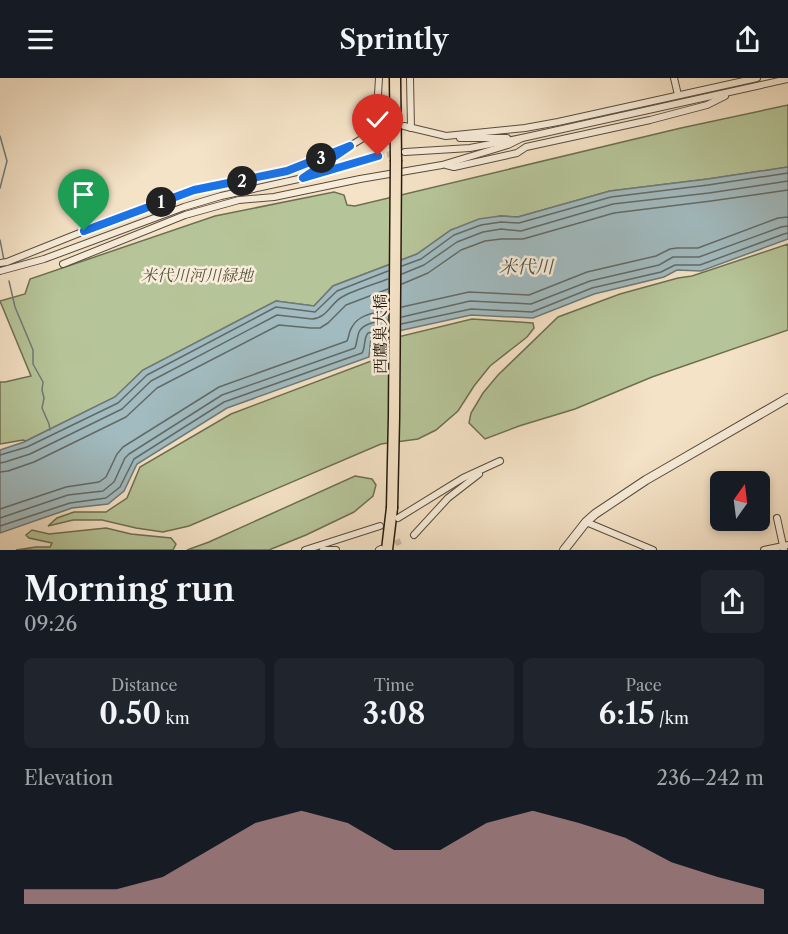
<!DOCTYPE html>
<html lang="en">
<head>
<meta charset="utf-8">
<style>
	:root { --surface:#171b24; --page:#20242c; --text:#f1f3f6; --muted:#9ea1a6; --accent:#c59692 }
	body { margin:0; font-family:"Libre Caslon Text","Noto Serif JP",serif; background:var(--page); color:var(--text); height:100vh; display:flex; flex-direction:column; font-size:22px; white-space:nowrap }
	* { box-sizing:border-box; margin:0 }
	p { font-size:20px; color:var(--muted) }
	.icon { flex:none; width:33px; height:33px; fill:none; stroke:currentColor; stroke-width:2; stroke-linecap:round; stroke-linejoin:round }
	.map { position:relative; height:472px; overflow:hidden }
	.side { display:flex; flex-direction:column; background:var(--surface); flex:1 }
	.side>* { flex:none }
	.needle { width:39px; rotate:14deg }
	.fabs { position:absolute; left:710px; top:393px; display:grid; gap:12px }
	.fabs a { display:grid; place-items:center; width:60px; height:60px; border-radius:9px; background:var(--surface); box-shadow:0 3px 9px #0003; font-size:30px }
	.pin { position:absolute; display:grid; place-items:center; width:51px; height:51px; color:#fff; margin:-62px -26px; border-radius:50% 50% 50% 0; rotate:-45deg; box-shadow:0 0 6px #0007 }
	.pin .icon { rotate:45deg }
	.km { position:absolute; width:30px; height:30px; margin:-15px; border-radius:50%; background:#222; color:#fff; font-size:16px; line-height:30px; text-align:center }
	.round { display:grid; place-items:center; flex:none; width:63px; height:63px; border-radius:9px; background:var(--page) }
	.overview { display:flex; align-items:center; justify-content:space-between; height:102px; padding:0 24px }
	h1 { font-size:33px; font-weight:600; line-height:45px }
	.metrics { display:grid; grid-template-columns:repeat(3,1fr); gap:9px; height:102px; padding:6px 24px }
	.metrics div { display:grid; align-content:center; border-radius:9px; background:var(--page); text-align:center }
	.metrics b { font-size:30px; font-weight:600 }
	.metrics small { font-size:16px; font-weight:400 }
	.metrics p { font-size:16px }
	.chart { height:168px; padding:12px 24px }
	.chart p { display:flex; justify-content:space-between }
	.chart svg { width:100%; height:108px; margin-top:6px; fill:var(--accent); opacity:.7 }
	header { display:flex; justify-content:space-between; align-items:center; height:78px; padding:0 24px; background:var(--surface); font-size:27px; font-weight:600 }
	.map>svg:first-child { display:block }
	.green { fill:#b6c599; stroke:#6e6f52; stroke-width:1.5 }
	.water { fill:#a1bbc0; stroke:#6f7a78; stroke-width:1.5 }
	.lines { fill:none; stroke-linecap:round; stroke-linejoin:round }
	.shore { stroke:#636a66; stroke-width:1.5 }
	.stream { stroke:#6f7a78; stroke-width:1.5 }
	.minor-tunnel { stroke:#cbbba2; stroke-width:6; stroke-dasharray:6 3; stroke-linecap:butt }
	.minor-casing { stroke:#594c3b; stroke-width:8 }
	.tertiary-casing { stroke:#594c3b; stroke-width:10 }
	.primary-casing { stroke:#25190c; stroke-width:13 }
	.minor { stroke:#f8eddb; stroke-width:6 }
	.tertiary { stroke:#f8eddb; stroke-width:8 }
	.primary { stroke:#f5e3c7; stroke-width:10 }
	.primary-bridge-casing { stroke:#25190c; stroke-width:13; stroke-linecap:butt }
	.primary-bridge { stroke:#f5e3c7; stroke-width:10 }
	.route-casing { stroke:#fff; stroke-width:12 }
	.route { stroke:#1a73e8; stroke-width:8 }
	.labels { text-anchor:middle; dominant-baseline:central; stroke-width:5; stroke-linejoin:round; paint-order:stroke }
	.park-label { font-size:16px; font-style:italic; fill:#58553d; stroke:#f8eddb }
	.street-label { font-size:16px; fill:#25190c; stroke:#f8eddb }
	.water-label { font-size:18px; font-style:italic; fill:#50524b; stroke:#f8eddb }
</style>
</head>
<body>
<header><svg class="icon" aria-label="menu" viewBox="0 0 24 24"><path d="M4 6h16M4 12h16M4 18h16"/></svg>Sprintly<svg class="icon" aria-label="share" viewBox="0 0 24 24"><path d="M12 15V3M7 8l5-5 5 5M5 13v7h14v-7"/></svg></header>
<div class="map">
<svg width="788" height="472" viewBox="0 0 788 472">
	<rect width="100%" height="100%" fill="#f5e3c7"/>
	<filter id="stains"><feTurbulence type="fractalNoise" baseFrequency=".00333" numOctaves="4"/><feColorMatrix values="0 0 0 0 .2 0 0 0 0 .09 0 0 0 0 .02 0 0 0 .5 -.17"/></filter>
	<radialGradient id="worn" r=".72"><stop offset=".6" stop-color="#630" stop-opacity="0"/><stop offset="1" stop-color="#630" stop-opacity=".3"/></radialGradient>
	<g class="green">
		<path d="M788,27V89L708,101L610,113L518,139L500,138L451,152L417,176L333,208L314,228L276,223L143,292L115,319L26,363L23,362L0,366V304H5L31,298L0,223L25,216L30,201L215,138L334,114L344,117L347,127L355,128L681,50Z"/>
		<path d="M788,166V252L652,299L575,331L519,348L485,361L469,345L471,335L483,315L498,297L558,239L620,216L678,200L692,198Z"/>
		<path d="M472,241L533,245L534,250L527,259L490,288L474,308L458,333L436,352L418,361L381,366L189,448L163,454L136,450L102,442H73L48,448L57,440L74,434H106L127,420L140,389L231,336L374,282L377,264Z"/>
		<path d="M355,398L372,401L376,407L373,418L354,434L306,457L269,472H187L209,464Z"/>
		<path d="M106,450L131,456L171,460L176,466L173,472H16L36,469H50L52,465L29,460L26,457L32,452L49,456Z"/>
	</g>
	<path class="water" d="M788,89V161L701,193L677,192L664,199L594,216L533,240L471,237L371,259L369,279L227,330L137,386L124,413L108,426L72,430L0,455V372L24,364L115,319L143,292L276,223L314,228L333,208L417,176L451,152L479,141L500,138L518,139L610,113L708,101Z"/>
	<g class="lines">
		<g class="shore">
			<path d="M402,188L421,181L454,157L481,147L501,144L519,145L611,119L708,107L788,95"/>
			<path d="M402,196L424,187L457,164L483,154L501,151L521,153L613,126L709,115L788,103"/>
			<path d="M402,206L428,195L461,172L485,163L501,161H523L614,135L711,123L788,112"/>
			<path d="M402,229L469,214L529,217L587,194L656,178L670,171L677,170H698L778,140L788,139"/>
			<path d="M402,239L470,223L531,226L590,203L659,187L673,179H699L781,149L788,148"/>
			<path d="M401,246L471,231L532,234L592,210L661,194L675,187H700L784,156L788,155"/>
			<path d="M0,377L27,369L118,325L147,297L276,229L315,234L337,213L388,193"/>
			<path d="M0,385L5,384L30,376L122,331L151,303L277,237L312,241C327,240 331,225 342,219C354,212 375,206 388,201"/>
			<path d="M0,394L8,393L34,384L126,339L157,310L279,247L311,250H320L328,245L346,227L388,211"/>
			<path d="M0,431L66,409L99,404L106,399L117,376L123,369L219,309L347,263C349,259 349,253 352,249C359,236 375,235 388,232"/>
			<path d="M0,440L68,417L103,413L114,404L125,380L129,376L222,317L355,270C357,265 357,259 359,254C364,244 379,244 388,242"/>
			<path d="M0,448L70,425L106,420L120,409L134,381L224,324L362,275C366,269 363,261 368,255L388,249"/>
		</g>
		<g class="stream">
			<path d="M0,58L7,83L0,110"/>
			<path d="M0,162L4,182"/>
			<path d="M9,203L15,229L33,272V286L43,304L42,312L44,320L42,330L49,346L50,352"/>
		</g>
		<g class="minor-tunnel">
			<path d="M384,49L398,48"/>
			<path d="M378,78L405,74"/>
			<path d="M387,469L401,463"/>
		</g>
		<defs>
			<g id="minor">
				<path d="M410,0L411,50"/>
				<path d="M674,0L678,17"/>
				<path d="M404,48L446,58L525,50L558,44L757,0"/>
				<path d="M460,60H507"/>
				<path d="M405,74L470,70L522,60L788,1"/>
				<path d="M446,87L454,89L517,75L526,69L650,42L707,27L725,18"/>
				<path d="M308,96L340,75"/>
				<path d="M0,185L7,184L97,148L183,116L194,113L287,93L350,68L368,57L376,49L379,0"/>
				<path d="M63,186L185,137L239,122L274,119L360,101L442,87L508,67L522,60"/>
				<path d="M0,193L44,181L184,129L221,118L303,100L378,78"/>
				<path d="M398,440L463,400L500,383"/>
				<path d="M777,440L784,472"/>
				<path d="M586,444L653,472"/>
				<path d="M414,457L448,420L479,396"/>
				<path d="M305,472L380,448"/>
				<path d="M323,472H336"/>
				<path d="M379,472L381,471"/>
				<path d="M764,472L788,467"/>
			</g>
			<path id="tertiary" d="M564,472L586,444L595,436L646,402L788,320"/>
			<g id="primary">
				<path d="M395,0L396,82"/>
				<path d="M387,472L392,430"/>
			</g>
		</defs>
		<use href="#minor" class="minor-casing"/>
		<use href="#tertiary" class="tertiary-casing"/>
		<use href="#primary" class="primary-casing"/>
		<use href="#minor" class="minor"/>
		<use href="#tertiary" class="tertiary"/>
		<use href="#primary" class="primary"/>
		<defs>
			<path id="primary-bridge" d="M392,430L394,339L396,82"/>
		</defs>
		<use href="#primary-bridge" class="primary-bridge-casing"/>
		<use href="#primary-bridge" class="primary-bridge"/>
	</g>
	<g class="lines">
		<defs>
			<path id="route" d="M84,153L194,112L287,93L350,68L303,100L378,78"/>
		</defs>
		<use href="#route" class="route-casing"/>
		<use href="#route" class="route"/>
	</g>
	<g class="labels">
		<g class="park-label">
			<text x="197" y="197">米代川河川緑地</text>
		</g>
		<g class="street-label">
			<text transform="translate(380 256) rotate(-90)">西鷹巣大橋</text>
		</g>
		<g class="water-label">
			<text x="526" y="189">米代川</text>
		</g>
	</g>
	<rect width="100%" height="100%" filter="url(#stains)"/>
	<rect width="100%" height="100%" fill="url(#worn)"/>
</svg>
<div class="fabs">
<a><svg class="needle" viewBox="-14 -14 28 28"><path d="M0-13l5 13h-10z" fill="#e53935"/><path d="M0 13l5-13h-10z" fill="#9ea1a6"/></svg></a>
</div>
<div class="pin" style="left:84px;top:153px;background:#1e9e55"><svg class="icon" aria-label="arrive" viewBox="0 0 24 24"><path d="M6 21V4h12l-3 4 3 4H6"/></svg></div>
<div class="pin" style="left:378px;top:78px;background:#d93025"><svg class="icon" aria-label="check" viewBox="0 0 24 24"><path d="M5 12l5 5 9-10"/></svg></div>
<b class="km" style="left:161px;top:124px">1</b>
<b class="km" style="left:242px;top:103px">2</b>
<b class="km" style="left:321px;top:80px">3</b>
</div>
<section class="side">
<div class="overview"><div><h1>Morning run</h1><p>09:26</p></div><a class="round"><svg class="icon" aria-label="share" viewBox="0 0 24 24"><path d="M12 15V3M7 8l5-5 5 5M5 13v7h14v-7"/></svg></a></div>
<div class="metrics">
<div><p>Distance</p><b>0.50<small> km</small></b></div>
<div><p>Time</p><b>3:08</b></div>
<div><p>Pace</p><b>6:15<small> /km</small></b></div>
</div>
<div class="chart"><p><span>Elevation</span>236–242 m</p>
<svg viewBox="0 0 160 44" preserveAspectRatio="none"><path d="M0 44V38L10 38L20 38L30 33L40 22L50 11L60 6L70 11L80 22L90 22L100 11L110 6L120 11L130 17L140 27L150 33L160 38V44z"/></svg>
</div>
</section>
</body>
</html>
